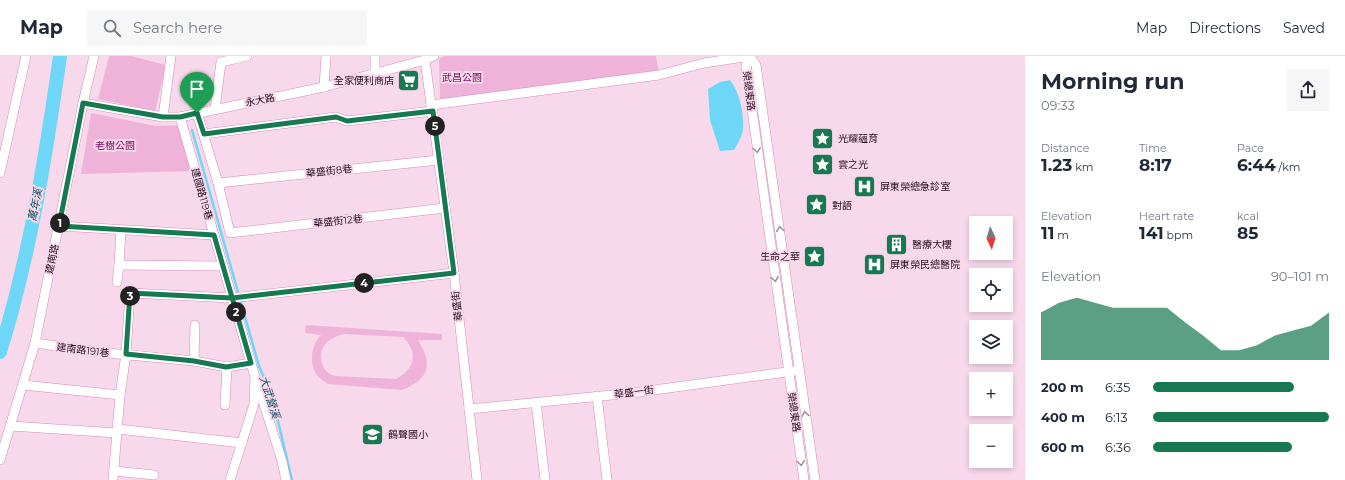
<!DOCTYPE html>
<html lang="en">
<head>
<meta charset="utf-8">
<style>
	:root { --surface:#fff; --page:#f6f6f7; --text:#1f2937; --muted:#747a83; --line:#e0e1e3; --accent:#167951 }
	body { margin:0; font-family:Montserrat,"Noto Sans TC",sans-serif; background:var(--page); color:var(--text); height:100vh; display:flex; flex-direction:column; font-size:15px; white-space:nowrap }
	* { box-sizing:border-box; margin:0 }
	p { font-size:13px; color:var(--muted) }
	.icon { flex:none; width:22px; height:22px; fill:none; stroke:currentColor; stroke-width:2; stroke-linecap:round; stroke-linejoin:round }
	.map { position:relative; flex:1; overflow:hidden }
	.sheet { display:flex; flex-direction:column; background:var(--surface); width:320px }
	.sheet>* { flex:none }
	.needle { width:26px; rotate:176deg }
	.tools { position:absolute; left:969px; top:160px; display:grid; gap:8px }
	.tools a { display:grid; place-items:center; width:44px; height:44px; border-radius:0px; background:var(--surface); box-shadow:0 2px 6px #0003; font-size:20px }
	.pin { position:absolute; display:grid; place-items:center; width:34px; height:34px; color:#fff; margin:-41px -17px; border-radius:50% 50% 50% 0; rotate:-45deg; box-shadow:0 0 4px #0007 }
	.pin .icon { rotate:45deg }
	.km { position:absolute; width:20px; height:20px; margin:-10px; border-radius:50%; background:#222; color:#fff; font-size:11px; line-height:20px; text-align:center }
	.round { display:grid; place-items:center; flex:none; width:42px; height:42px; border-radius:0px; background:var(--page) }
	.headline { display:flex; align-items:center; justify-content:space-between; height:68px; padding:0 16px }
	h1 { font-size:22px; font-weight:700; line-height:30px }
	.stats { display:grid; grid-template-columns:repeat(3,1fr); gap:6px; height:68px; padding:4px 16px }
	.stats div { display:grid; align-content:center }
	.stats b { font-size:17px; font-weight:700 }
	.stats small { font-size:11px; font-weight:400 }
	.stats p { font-size:11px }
	.chart { height:112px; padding:8px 16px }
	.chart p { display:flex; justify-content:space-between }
	.chart svg { width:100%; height:72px; margin-top:4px; fill:var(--accent); opacity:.7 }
	ul { padding:0 16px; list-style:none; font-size:13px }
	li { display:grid; grid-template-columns:64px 48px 1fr; align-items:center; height:30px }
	li i { height:10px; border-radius:5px; background:var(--accent) }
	header { display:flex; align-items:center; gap:24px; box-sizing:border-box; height:56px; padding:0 20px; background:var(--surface); border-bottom:1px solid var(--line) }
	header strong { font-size:19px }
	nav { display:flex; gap:22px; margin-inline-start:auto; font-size:14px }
	.search { width:280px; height:36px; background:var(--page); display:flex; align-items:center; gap:10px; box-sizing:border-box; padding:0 14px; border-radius:0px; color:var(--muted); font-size:15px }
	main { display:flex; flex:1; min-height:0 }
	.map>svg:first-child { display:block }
	.green { fill:#efb3d9; fill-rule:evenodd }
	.water { fill:#6ed6f6 }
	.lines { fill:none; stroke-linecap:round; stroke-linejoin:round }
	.stream { stroke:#6ed6f6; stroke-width:2.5 }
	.river { stroke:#6ed6f6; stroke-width:14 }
	.minor-casing { stroke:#d48bbb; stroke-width:10 }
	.minor { stroke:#fff; stroke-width:9 }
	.oneway { stroke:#9e929a }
	.route-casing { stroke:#fff; stroke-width:8 }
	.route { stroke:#167951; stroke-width:5 }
	.labels { text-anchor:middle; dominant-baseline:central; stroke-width:4; stroke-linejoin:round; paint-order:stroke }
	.park-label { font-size:10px; fill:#790a60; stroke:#f8d9ec }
	.poi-label { font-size:10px; fill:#270c1f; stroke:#f8d9ec; text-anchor:start }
	.street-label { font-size:10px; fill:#270c1f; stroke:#f8d9ec }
	.water-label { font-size:11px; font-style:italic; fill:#134f60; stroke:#f8d9ec }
</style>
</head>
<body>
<header>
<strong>Map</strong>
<div class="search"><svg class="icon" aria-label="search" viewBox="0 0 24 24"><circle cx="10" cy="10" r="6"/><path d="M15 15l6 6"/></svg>Search here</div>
<nav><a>Map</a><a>Directions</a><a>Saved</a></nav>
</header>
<main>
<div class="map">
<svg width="1025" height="424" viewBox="0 0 1025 424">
	<rect width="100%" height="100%" fill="#f8d9ec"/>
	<g class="green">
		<path d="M109,0H131L166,9L155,55L98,43Z"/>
		<path d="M444,0H656L659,16L440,45L439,3Z"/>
		<path d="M91,57L156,70L184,69L194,115L81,118Z"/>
		<path d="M306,269L442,278V284H418C433,308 430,323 402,334L328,328C323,325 319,322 316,318C309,306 311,289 321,279L305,277ZM344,278L403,281C419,297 415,313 396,323L335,320C333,319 329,318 327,316C325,314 323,310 322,307C317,291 330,281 344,278Z"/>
	</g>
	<path class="water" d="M730,24C740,37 744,57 743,73C742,81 738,87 734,94L720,95L710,64L708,33L720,26Z"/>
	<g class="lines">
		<path class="stream" d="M192,74L259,310L272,340L292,424"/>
		<path class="river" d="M0,296C30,199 46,99 60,0"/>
		<defs>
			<g id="minor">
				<path d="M749,0L756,9L815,424"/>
				<path d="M749,0L746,11L804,424"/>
				<path d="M425,4L454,217L477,424"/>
				<path d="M375,18V0"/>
				<path d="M324,31L326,0"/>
				<path d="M83,47L163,61H180L324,31L425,4L434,0"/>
				<path d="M431,49L659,19L704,7L751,0"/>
				<path d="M215,53L221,6L247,0"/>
				<path d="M197,57L218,127L230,177L445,152"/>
				<path d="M163,61L171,0"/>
				<path d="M180,61L255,321L254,348L230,424"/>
				<path d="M204,78L336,61L347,65L433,55"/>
				<path d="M0,117L26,0"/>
				<path d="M218,127L439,104"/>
				<path d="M59,170L214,179"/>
				<path d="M119,209L223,210"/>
				<path d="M117,226L119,209L121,174"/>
				<path d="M35,287L107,297L194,305L227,311L251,307"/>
				<path d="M194,305L195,269"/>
				<path d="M257,326L282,405L286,424"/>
				<path d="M23,329L120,339"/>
				<path d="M597,340L607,424"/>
				<path d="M536,346L545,424"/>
				<path d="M225,349L227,311"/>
				<path d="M469,353L632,337L794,315"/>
				<path d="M11,370L117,377"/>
				<path d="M118,373L242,387"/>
				<path d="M0,404L35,287L83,47L94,0"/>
				<path d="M114,415L154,419"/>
				<path d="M113,424L120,339L126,298L130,237L232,242L454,217"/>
			</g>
		</defs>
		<use href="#minor" class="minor-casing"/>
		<use href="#minor" class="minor"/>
	</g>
	<defs><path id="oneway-chevron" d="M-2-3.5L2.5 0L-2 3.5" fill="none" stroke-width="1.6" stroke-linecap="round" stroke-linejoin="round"/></defs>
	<g class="oneway">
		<use href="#oneway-chevron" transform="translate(757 94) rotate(82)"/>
		<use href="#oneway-chevron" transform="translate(780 173) rotate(-98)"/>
		<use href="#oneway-chevron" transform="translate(775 223) rotate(82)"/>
		<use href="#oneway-chevron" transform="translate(805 358) rotate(-99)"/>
		<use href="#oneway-chevron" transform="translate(801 407) rotate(82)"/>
	</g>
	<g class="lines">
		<defs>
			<path id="route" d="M197,57L180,61H163L83,47L59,170L214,179L251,307L226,311L194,305L126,298L130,237L232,242L454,217L433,55L347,65L336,61L204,78L197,57"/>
		</defs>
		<use href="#route" class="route-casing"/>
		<use href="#route" class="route"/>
	</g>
	<defs>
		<symbol id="supermarket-square" viewBox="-11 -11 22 22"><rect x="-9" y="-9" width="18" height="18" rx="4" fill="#167951" stroke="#f8d9ec"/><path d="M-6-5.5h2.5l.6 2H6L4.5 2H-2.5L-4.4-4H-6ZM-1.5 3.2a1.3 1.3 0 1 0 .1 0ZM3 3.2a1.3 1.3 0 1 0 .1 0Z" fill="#fff"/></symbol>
		<symbol id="sight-square" viewBox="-11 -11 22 22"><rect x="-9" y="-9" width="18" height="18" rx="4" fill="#167951" stroke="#f8d9ec"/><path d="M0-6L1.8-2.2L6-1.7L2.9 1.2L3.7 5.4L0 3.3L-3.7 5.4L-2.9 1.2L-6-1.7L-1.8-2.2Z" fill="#fff"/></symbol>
		<symbol id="hospital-square" viewBox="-11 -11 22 22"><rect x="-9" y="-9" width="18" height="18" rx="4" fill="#167951" stroke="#f8d9ec"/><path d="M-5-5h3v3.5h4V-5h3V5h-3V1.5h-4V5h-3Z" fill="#fff"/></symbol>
		<symbol id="building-square" viewBox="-11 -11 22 22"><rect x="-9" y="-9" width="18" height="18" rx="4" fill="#167951" stroke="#f8d9ec"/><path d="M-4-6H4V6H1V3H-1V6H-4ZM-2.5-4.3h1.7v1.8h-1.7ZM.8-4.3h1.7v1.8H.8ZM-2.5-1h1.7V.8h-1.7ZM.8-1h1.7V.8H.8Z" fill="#fff"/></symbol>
		<symbol id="school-square" viewBox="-11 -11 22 22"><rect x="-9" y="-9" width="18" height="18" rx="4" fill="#167951" stroke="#f8d9ec"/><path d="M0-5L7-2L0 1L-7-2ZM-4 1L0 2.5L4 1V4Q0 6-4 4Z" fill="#fff"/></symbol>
	</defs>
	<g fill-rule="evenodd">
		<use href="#supermarket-square" x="396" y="12" width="25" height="25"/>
		<use href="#sight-square" x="810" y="70" width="25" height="25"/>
		<use href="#sight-square" x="810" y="96" width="25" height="25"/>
		<use href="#hospital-square" x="852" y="118" width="25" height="25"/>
		<use href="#sight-square" x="804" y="136" width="25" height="25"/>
		<use href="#building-square" x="884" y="176" width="25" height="25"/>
		<use href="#sight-square" x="802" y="188" width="25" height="25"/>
		<use href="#hospital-square" x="862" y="196" width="25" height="25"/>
		<use href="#school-square" x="360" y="366" width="25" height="25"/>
	</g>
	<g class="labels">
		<g class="park-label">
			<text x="462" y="21">武昌公園</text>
			<text x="115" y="89">老樹公園</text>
		</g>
		<g class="poi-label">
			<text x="394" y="24" text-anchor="end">全家便利商店</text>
			<text x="838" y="82">光耀蘊育</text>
			<text x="838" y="108">雲之光</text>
			<text x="880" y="130">屏東榮總急診室</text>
			<text x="832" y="149">對語</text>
			<text x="912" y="188">醫療大樓</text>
			<text x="800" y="200" text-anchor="end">生命之華</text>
			<text x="890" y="208">屏東榮民總醫院</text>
			<text x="388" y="378">鶴聲國小</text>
		</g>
		<g class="street-label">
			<text transform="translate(749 35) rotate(83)">榮總東路</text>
			<text transform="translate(260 44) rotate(-11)">永大路</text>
			<text transform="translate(329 115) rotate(-6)">華盛街8巷</text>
			<text transform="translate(202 138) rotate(74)">建國路119巷</text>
			<text transform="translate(338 165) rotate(-6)">華盛街12巷</text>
			<text transform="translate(52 203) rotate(-78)">建南路</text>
			<text transform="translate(457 250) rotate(-97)">華盛街</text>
			<text transform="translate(83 294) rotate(7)">建南路191巷</text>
			<text transform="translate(634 336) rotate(-7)">華盛一街</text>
			<text transform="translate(794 356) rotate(82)">榮總東路</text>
		</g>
		<g class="water-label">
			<text transform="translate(35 149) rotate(-79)">萬年溪</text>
			<text transform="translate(270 341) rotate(72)">大武營溪</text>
		</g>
	</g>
</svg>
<div class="tools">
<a><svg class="needle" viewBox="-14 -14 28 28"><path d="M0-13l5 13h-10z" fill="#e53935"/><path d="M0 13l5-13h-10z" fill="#747a83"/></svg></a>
<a><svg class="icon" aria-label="locate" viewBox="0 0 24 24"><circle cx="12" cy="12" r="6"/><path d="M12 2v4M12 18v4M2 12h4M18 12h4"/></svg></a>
<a><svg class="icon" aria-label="layers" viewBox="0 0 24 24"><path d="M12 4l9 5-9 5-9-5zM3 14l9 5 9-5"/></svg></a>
<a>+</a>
<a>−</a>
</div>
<div class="pin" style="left:197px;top:57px;background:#1e9e55"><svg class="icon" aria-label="arrive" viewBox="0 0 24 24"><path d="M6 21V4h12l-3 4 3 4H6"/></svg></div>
<b class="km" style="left:60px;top:167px">1</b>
<b class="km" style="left:236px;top:256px">2</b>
<b class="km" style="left:130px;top:240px">3</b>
<b class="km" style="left:364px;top:227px">4</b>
<b class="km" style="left:435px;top:70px">5</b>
</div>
<section class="sheet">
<div class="headline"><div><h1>Morning run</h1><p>09:33</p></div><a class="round"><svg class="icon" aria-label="share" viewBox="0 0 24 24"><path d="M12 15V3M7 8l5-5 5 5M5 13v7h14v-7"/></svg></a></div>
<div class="stats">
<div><p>Distance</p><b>1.23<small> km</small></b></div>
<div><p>Time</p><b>8:17</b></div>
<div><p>Pace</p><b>6:44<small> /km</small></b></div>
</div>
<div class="stats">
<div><p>Elevation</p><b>11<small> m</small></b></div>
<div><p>Heart rate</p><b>141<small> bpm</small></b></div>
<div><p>kcal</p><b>85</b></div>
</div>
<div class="chart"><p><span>Elevation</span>90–101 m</p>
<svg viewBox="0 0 160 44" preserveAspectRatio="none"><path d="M0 44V15L10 9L20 6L30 9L40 12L50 12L60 12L70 12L80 21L90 29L100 38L110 38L120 35L130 29L140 26L150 23L160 15V44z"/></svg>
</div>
<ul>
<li><b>200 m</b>6:35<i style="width:80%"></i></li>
<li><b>400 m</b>6:13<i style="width:100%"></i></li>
<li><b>600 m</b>6:36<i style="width:79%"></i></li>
</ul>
</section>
</main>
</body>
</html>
